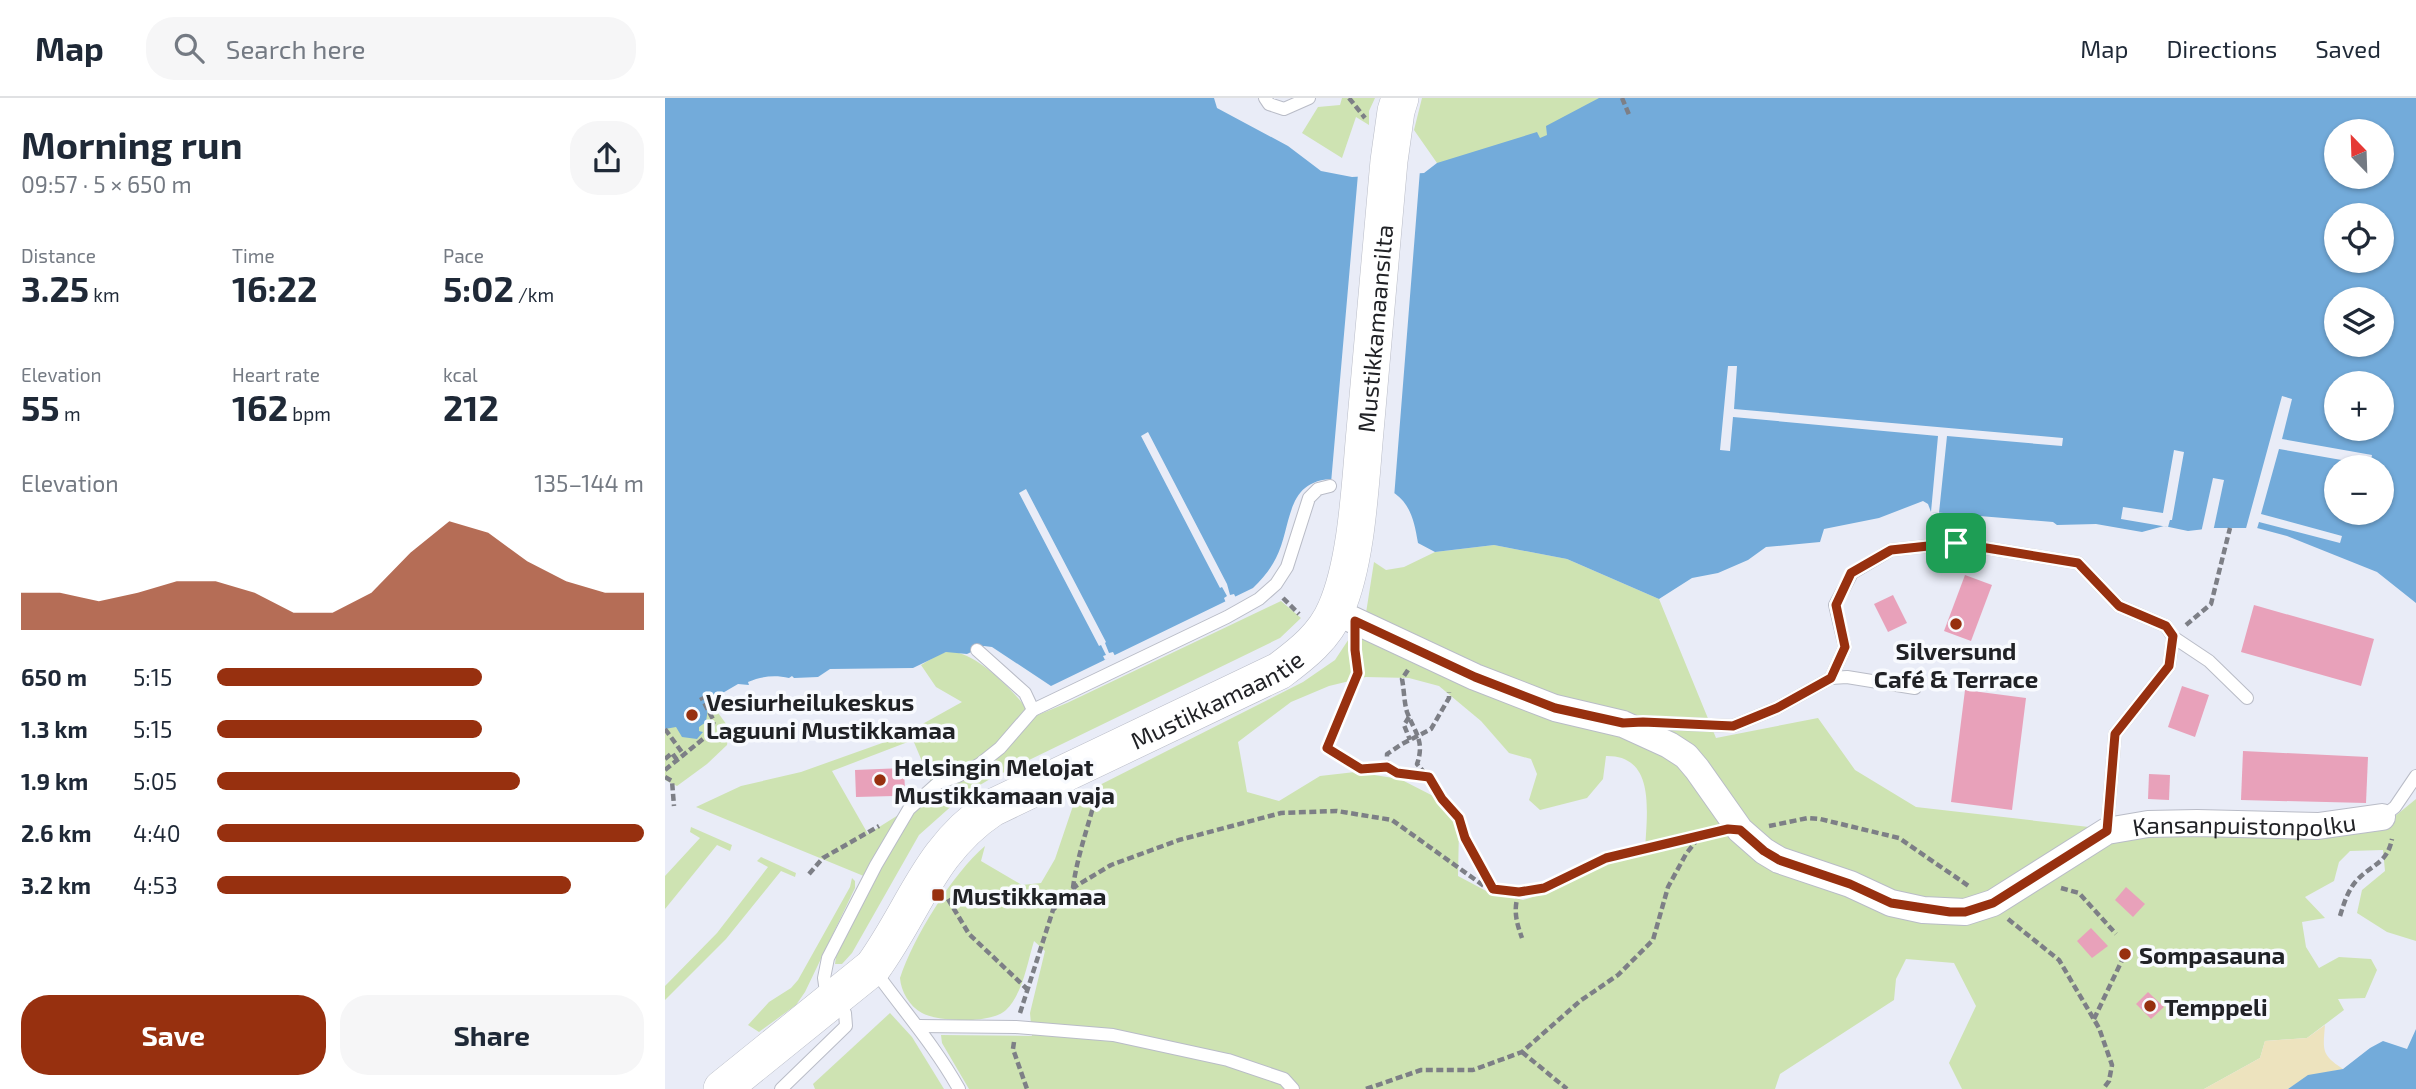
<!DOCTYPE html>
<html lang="en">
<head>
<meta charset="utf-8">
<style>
	:root { --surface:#fff; --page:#f6f6f7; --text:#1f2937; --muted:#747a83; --line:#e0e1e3; --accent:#97300f }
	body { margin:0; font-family:"Exo 2",sans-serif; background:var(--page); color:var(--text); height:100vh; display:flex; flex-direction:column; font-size:26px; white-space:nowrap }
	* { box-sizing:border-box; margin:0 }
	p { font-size:23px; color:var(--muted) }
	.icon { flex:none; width:38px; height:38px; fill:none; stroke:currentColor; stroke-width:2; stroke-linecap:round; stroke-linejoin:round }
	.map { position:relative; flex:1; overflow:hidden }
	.side { display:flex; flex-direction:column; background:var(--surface); width:665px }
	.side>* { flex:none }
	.needle { width:46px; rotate:337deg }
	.tools { position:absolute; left:1659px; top:21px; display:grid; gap:14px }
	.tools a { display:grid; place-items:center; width:70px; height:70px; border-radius:50%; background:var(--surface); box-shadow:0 2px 5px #0004; font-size:35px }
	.pin { position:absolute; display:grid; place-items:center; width:60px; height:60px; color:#fff; margin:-30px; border-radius:14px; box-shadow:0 4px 10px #0006 }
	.round { display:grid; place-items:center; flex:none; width:74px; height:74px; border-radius:28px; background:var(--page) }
	.summary { display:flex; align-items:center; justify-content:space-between; height:119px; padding:0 21px }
	h1 { font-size:38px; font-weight:700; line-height:52px }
	.figures { display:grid; grid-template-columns:repeat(3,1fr); gap:10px; height:119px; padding:7px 21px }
	.figures div { display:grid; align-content:center }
	.figures b { font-size:35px; font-weight:700 }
	.figures small { font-size:19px; font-weight:400 }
	.figures p { font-size:19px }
	.chart { height:196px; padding:14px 21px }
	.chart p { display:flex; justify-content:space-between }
	.chart svg { width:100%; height:126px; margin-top:7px; fill:var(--accent); opacity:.7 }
	.button { display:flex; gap:14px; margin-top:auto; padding:14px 21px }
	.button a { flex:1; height:80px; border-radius:28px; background:var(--accent); color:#fff; font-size:28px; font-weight:700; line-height:80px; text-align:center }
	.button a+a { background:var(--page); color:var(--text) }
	ul { padding:0 21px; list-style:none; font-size:23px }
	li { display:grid; grid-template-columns:112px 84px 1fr; align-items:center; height:52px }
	li i { height:18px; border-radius:9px; background:var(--accent) }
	header { display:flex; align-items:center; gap:42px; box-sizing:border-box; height:98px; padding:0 35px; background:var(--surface); border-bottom:2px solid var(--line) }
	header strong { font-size:33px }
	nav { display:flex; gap:38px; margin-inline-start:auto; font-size:24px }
	.search { width:490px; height:63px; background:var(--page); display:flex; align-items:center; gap:18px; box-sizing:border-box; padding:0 24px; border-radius:28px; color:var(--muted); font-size:26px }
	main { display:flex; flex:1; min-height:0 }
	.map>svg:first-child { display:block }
	.green { fill:#cee3b2; fill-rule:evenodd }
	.sand { fill:#ede3be }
	.water { fill:#73abda; fill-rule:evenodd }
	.pier { fill:#e9ecf7 }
	.building { fill:#e8a1ba }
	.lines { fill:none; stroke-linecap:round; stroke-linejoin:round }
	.lane-casing { stroke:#b9bcc7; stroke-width:14 }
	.street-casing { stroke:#b9bcc7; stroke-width:28 }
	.secondary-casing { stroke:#b9bcc7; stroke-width:38 }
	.path { stroke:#7d7f86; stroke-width:4.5; stroke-dasharray:7 3.5; stroke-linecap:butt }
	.lane { stroke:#fff; stroke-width:12 }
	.street { stroke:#fff; stroke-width:26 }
	.secondary { stroke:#fff; stroke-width:37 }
	.route-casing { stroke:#fff; stroke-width:14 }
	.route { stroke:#97300f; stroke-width:9 }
	.poi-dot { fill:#97300f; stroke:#f8fafe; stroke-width:2.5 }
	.labels { text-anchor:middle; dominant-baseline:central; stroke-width:7; stroke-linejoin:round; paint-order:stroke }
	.street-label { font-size:24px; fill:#212226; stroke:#f8fafe }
	.poi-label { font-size:24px; font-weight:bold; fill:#212226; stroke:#f8fafe; text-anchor:start }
</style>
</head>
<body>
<header>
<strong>Map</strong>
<div class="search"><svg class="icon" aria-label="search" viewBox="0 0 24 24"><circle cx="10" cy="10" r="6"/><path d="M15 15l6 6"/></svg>Search here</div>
<nav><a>Map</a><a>Directions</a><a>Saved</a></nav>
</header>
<main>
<section class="side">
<div class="summary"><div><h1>Morning run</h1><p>09:57 · 5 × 650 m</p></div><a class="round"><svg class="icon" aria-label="share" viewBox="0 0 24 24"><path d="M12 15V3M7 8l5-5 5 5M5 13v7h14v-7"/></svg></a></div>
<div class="figures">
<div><p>Distance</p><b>3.25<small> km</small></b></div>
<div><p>Time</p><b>16:22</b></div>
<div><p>Pace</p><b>5:02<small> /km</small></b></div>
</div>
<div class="figures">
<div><p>Elevation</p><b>55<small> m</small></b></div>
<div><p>Heart rate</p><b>162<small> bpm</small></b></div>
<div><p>kcal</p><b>212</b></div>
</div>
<div class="chart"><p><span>Elevation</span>135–144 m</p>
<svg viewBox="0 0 160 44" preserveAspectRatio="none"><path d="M0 44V31L10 31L20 34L30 31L40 27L50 27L60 31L70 38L80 38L90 31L100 17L110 6L120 10L130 20L140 27L150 31L160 31V44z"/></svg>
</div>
<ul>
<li><b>650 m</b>5:15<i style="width:62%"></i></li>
<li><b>1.3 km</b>5:15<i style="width:62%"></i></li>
<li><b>1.9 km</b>5:05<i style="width:71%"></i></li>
<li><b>2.6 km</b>4:40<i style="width:100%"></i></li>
<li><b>3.2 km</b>4:53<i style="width:83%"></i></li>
</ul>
<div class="button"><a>Save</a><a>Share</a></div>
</section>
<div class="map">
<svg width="1751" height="991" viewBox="0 0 1751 991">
	<rect width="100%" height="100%" fill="#e9ecf7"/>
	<g class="green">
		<path d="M677,0H710L704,13V27L691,19L677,60L637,35L653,9L675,7Z"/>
		<path d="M757,0H951L903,42L771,75L772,65L749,32Z"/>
		<path d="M829,447L902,461L994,501L1051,640L1153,620L1190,672L1251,709L1459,733L1718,728L1751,701V843L1722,834L1692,815L1697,792L1720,773L1718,752L1685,753L1674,764L1669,783L1640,799L1660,820L1637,824L1641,849L1654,870L1674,859L1706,861L1712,872L1700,900L1673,901L1679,912L1642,940L1600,943L1595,960L1539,991H1297L1284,965L1311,908L1289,865L1241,861L1231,881L1229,902L1115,976L1110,991H304L277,945L276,937L367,938L365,915L380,853L369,843C362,866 358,895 341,912C327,926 273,924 257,915C244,908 236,893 235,880C248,840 288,775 320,748L316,763L357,787L376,785L390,761L411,699L638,584L670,562L701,515L709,464L721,472L739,469L770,454ZM701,579L744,580L774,588L816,623L844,655L866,661L872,676L864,702L875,712L922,700L938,681L941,658C993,657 981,719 980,755L942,765L884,794L858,802L825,795L793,778L794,731L776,702L735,681L690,674L655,678L614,703L582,694L573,644L626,604L664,588Z"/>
		<path d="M616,503L636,520L615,540L325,681L300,696L254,737L187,855L177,866H170L173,845L206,781L31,709L76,688L136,674L234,639L297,604L271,589L256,567C263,563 273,556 281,554C309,549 354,598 368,619L402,605ZM248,642L270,694L203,736L167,673Z"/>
		<path d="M0,541L64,630L62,647L42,666L12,688L0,682Z"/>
		<path d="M26,729L67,747L65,753L52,747L0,811V778L35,740L25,734Z"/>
		<path d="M96,759L131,775L130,779L116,773L61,841L0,902V888L52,835L103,769L92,763Z"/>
		<path d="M187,780L190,783V790L140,894L131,907L94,934L83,927L104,904L126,890L133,882L185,789Z"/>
		<path d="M225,915L247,939L279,991H150L148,986Z"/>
	</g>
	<path class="sand" d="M1660,927C1658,952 1656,957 1678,971L1643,978L1623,991H1539L1595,960L1600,943L1642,940Z"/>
	<g class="water">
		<path d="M0,0H549L552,10L623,48L656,73L687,79L759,75L772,65L872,34L875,40L882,37L881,28L934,0H1751V505L1712,474L1622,438L1592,430H1549L1523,433L1499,428L1477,434L1431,426L1392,427L1388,424L1266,414L1263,406L1258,403L1214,420L1159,431L1155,444L1101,449L1083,462L1053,475L1027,480L994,501L902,461L829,447L770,454L753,445C748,414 741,393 707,387C695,385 682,381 670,381C619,381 628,427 611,460C605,472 597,481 588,490L386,588L327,549L319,548L302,556L281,554L248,570L165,571L153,579L129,580L127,578L124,580C110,577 97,578 83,584L84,587L73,586L44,603L41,624L34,629V633L38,634L32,641L17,639L11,629L0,631ZM1671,33H1717V79H1671ZM1671,117H1717V163H1671ZM1671,201H1717V247H1671ZM1671,285H1717V331H1671ZM1671,369H1717V415H1671Z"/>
		<path d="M1751,931V991H1623L1643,977L1678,971L1705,950L1718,943L1742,951Z"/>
	</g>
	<g class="pier">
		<path d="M755,72L729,400L719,392L666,385L693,76Z"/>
		<path d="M1063,268H1072L1069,311L1398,340L1397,348L1282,338L1274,415L1266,414L1273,338L1068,319L1065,353L1055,352Z"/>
		<path d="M1617,298L1627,301L1617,341L1707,357L1705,367L1614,351L1596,416L1677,438L1675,445L1594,424L1591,434H1580Z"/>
		<path d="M483,334L562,486L565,497L569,496L571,500L561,505L559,500L562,498L557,489L555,490L476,338Z"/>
		<path d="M1509,352L1519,354L1507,422H1505L1503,429L1456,421L1458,409L1498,415Z"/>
		<path d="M1548,380L1559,382L1548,434L1536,435Z"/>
		<path d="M361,391L441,544L440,545L444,555L448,554L450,558L440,562L438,558L441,557L436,547L434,548L354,395Z"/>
	</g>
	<g class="building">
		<path d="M1300,477L1327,487L1306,543L1279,533Z"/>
		<path d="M1228,497L1242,525L1223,534L1209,506Z"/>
		<path d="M1589,507L1709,541L1696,588L1576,554Z"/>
		<path d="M1517,588L1544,597L1530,639L1503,629Z"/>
		<path d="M1300,592L1361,600L1347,712L1286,704Z"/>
		<path d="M1578,653L1703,659L1701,705L1576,702Z"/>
		<path d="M239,670L240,693L228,694L229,698L191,699L190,672Z"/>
		<path d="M1484,676L1505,677L1504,702L1483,701Z"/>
		<path d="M1461,789L1480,806L1468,819L1450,802Z"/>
		<path d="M1426,830L1443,848L1427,860L1412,843Z"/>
		<path d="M1483,894L1499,909L1486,921L1471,906Z"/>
	</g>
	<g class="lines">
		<defs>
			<g id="lane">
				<path d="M600,0L604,6L619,11L644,0"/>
				<path d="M312,552L360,595L368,612"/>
				<path d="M1166,580L1180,549L1170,507L1187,475L1226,452L1291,445L1413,465L1454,508L1501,528L1508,539"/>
				<path d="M969,624L1068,628L1112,610L1166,580L1182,579L1250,590"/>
				<path d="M1717,719L1730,709L1751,678"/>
				<path d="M1442,733L1450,636L1504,568L1508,539L1544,563L1582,600"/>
				<path d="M210,873C238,912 270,948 294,991"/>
				<path d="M253,928L351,929L448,937L563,962L619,981L628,991"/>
				<path d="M116,991L181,928L180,915L160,887L159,880L163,860L211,767L244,711L273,685L293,678L315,666L335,650L368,612L562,519L594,501L611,486L622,469L644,400L653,391L665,388"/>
			</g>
			<g id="street">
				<path id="s1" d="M671,514L810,579L890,610L958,626L1004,647L1021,658L1032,671L1075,732L1099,753L1114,762L1185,786L1226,805L1258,812L1300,814L1328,805L1442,733L1483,726L1532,725L1653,728L1717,719"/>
			</g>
			<g id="secondary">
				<path id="s2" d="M57,991L208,869C250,811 264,752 327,710L614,573C637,556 660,538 671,511C692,463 695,387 700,333C708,243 716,153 724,63L731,13L735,0"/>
			</g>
		</defs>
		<use href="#lane" class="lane-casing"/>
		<use href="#street" class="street-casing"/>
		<use href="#secondary" class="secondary-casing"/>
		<g class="path">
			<path d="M684,0L700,20"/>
			<path d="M957,0L965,19"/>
			<path d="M618,500L634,516"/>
			<path d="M1521,527L1546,506L1565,430"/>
			<path d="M690,550L693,575L662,650L696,671L722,669L732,675L763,679"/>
			<path d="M743,572L737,581C739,591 739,604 742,614C750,635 760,643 752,666L763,679L777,701L794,720L800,740L828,790"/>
			<path d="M744,619L739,627L745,642"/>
			<path d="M0,631L19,657"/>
			<path d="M0,661L7,655L12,662"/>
			<path d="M722,669V656L737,646L766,631L784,600V594"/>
			<path d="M0,672L44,636L49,623L36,599"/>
			<path d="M0,679L7,683L9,708"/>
			<path d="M1104,728L1143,720L1155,721L1234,740L1305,789"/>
			<path d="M144,776L158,760L214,728"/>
			<path d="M408,790C412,757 425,724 433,690"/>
			<path d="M1396,790L1414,795L1451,836"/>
			<path d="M854,794C848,812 851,823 857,840"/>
			<path d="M283,801L304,836L362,891"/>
			<path d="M1675,818C1679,805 1683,792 1692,782C1707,766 1722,766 1727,741"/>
			<path d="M1343,821L1394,862L1434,930L1447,967L1444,983L1438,991"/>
			<path d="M355,915L388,812L411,788L446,767L514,742L616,715L672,713L727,722L819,788L854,794L879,790L941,760L1047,735"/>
			<path d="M1429,921L1460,856"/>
			<path d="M349,944L348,951L362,991"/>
			<path d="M857,954L902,991"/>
			<path d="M701,991L756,972H808L857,954L915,903L953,877L988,842L1003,789L1021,756L1035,738"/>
		</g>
		<use href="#lane" class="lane"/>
		<use href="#street" class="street"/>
		<use href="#secondary" class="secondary"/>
	</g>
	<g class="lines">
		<defs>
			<path id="route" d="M1291,445L1413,465L1454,508L1501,528L1508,538L1504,568L1450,636L1442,733L1328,805L1300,814H1285L1226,805L1185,786L1114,762L1099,753L1075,732L1063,731L941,760L879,790L854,794L828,791L800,740L794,720L777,701L764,679L732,675L722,669L696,671L662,650L693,575L690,552V523L810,579L890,610L958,625L978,624L1068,628L1112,610L1166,580L1180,549L1171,507L1186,475L1226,452Z"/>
		</defs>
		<use href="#route" class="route-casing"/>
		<use href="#route" class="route"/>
	</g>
	<g class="poi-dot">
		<circle cx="1291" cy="526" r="7"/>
		<circle cx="27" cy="617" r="7"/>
		<circle cx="215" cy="682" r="7"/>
		<rect x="266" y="790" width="14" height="14" rx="3.5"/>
		<circle cx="1460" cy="856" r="7"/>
		<circle cx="1485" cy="908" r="7"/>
	</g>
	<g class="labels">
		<g class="street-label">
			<text stroke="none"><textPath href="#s2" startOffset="1082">Mustikkamaansilta</textPath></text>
			<text stroke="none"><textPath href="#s2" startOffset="644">Mustikkamaantie</textPath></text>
			<text stroke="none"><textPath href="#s1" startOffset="1018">Kansanpuistonpolku</textPath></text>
		</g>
		<g class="poi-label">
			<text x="1291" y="552" text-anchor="middle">Silversund<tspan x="1291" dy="28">Café &amp; Terrace</tspan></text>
			<text x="41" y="603">Vesiurheilukeskus<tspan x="41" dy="28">Laguuni Mustikkamaa</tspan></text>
			<text x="229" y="668">Helsingin Melojat<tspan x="229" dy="28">Mustikkamaan vaja</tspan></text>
			<text x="287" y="797">Mustikkamaa</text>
			<text x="1474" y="856">Sompasauna</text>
			<text x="1499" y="908">Temppeli</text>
		</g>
	</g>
</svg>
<div class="tools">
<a><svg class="needle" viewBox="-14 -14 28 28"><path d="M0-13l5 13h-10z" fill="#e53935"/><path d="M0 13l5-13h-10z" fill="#747a83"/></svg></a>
<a><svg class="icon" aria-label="locate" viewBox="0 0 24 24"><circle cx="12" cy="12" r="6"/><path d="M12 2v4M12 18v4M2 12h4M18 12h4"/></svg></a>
<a><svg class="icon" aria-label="layers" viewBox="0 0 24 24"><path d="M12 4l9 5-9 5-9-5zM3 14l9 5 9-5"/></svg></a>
<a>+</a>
<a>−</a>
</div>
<div class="pin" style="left:1291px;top:445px;background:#1e9e55"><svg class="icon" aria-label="arrive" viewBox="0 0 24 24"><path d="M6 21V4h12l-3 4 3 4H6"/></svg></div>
</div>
</main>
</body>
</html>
